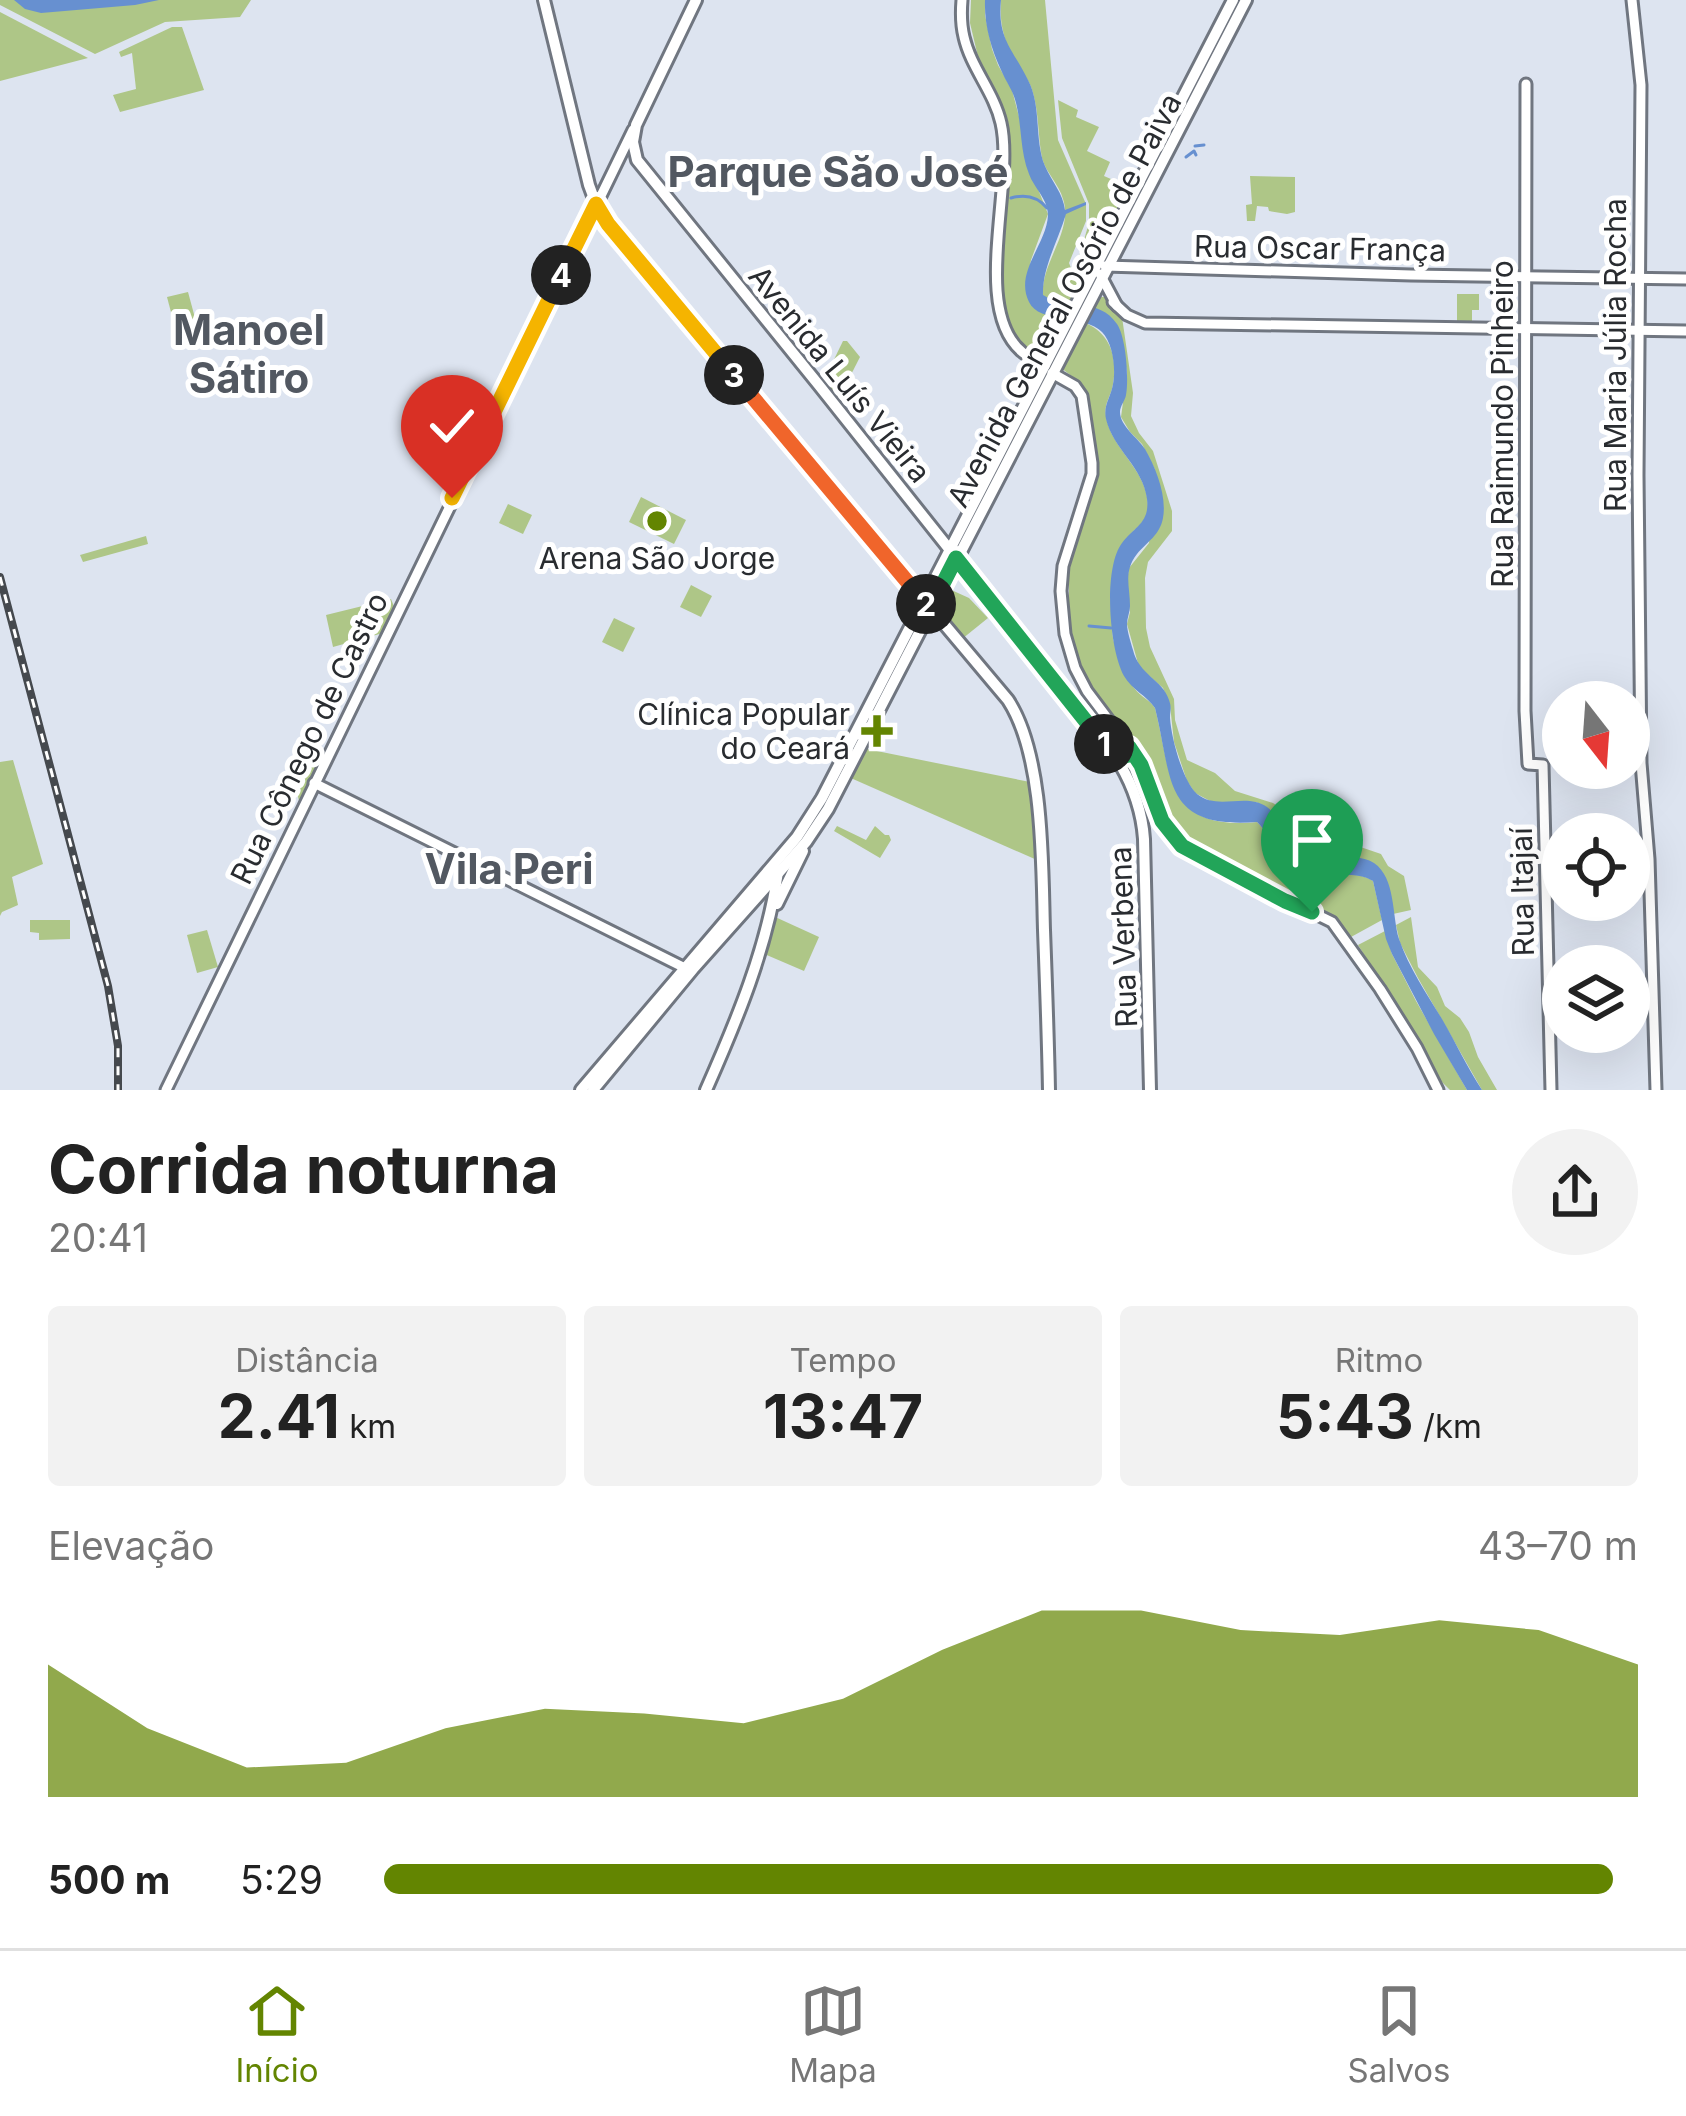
<!DOCTYPE html>
<html lang="pt">
<head>
<meta charset="utf-8">
<style>
	:root { --surface:#fff; --page:#f2f2f2; --text:#222; --muted:#767676; --line:#e0e0e0; --accent:#638501 }
	body { margin:0; font-family:Inter,sans-serif; background:var(--page); color:var(--text); height:100vh; display:flex; flex-direction:column; font-size:45px; white-space:nowrap }
	* { box-sizing:border-box; margin:0 }
	p { font-size:39px; color:var(--muted) }
	.icon { flex:none; width:66px; height:66px; fill:none; stroke:currentColor; stroke-width:2; stroke-linecap:round; stroke-linejoin:round }
	.map { position:relative; height:1090px; overflow:hidden }
	.side { display:flex; flex-direction:column; background:var(--surface); flex:1 }
	.side>* { flex:none }
	.needle { width:78px; rotate:163deg }
	.buttons { position:absolute; left:1542px; top:681px; display:grid; gap:24px }
	.buttons a { display:grid; place-items:center; width:108px; height:108px; border-radius:50%; background:var(--surface); box-shadow:0 12px 48px #0002; font-size:60px }
	.pin { position:absolute; display:grid; place-items:center; width:102px; height:102px; color:#fff; margin:-123px -51px; border-radius:50% 50% 50% 0; rotate:-45deg; box-shadow:0 0 12px #0007 }
	.pin .icon { rotate:45deg }
	.km { position:absolute; width:60px; height:60px; margin:-30px; border-radius:50%; background:#222; color:#fff; font-size:33px; line-height:60px; text-align:center }
	.round { display:grid; place-items:center; flex:none; width:126px; height:126px; border-radius:63px; background:var(--page) }
	.summary { display:flex; align-items:center; justify-content:space-between; height:204px; padding:0 48px }
	h1 { font-size:66px; font-weight:700; line-height:90px }
	.figures { display:grid; grid-template-columns:repeat(3,1fr); gap:18px; height:204px; padding:12px 48px }
	.figures div { display:grid; align-content:center; border-radius:12px; background:var(--page); text-align:center }
	.figures b { font-size:60px; font-weight:700 }
	.figures small { font-size:33px; font-weight:400 }
	.figures p { font-size:33px }
	.chart { height:336px; padding:24px 48px }
	.chart p { display:flex; justify-content:space-between }
	.chart svg { width:100%; height:216px; margin-top:12px; fill:var(--accent); opacity:.7 }
	ul { padding:0 48px; list-style:none; font-size:39px }
	li { display:grid; grid-template-columns:192px 144px 1fr; align-items:center; height:90px }
	li i { height:30px; border-radius:15px; background:var(--accent) }
	.dock { display:flex; justify-content:space-around; align-items:center; height:168px; border-top:3px solid var(--line); background:var(--surface); font-size:33px; color:var(--muted) }
	.dock a { display:grid; justify-items:center; gap:6px }
	.dock .current { color:var(--accent) }
	.map>svg:first-child { display:block }
	.green { fill:#aec687 }
	.water { fill:#6790d0 }
	.lines { fill:none; stroke-linecap:round; stroke-linejoin:round }
	.stream { stroke:#6790d0; stroke-width:3 }
	.secondary-casing { stroke:#707680; stroke-width:15 }
	.primary-casing { stroke:#707680; stroke-width:16 }
	.secondary { stroke:#fff; stroke-width:9 }
	.primary { stroke:#fff; stroke-width:10 }
	.rail-casing { stroke:#45494e; stroke-width:8 }
	.rail { stroke:#fff; stroke-width:3; stroke-dasharray:9; stroke-linecap:butt }
	.split-1-casing { stroke:#fff; stroke-width:24 }
	.split-2-casing { stroke:#fff; stroke-width:24 }
	.split-3-casing { stroke:#fff; stroke-width:24 }
	.split-4-casing { stroke:#fff; stroke-width:24 }
	.split-5-casing { stroke:#fff; stroke-width:24 }
	.split-1 { stroke:#22a559; stroke-width:15 }
	.split-2 { stroke:#22a559; stroke-width:15 }
	.split-3 { stroke:#f0652b; stroke-width:15 }
	.split-4 { stroke:#f5b400; stroke-width:15 }
	.split-5 { stroke:#f5b400; stroke-width:15 }
	.poi-dot { fill:#638501; stroke:#fff; stroke-width:4.5 }
	.labels { text-anchor:middle; dominant-baseline:central; stroke-width:10; stroke-linejoin:round; paint-order:stroke }
	.street-label { font-size:30px; fill:#292c30; stroke:#fff }
	.poi-label { font-size:30px; fill:#292c30; stroke:#fff }
	.district-label { font-size:42px; font-weight:bold; fill:#525861; stroke:#fff }
</style>
</head>
<body>
<div class="map">
<svg width="1686" height="1090" viewBox="0 0 1686 1090">
	<rect width="100%" height="100%" fill="#dde4f0"/>
	<g class="green">
		<path d="M0,0H251L240,17L165,22L95,54L0,5Z"/>
		<path d="M971,0H985V15L992,49L998,65L1012,90L1038,189L1048,214L1031,260L1026,286L1066,318L1043,363L1014,342L1001,299L1008,136L1001,106L979,61L970,23Z"/>
		<path d="M1001,0H1045L1058,140L1086,204V221L1069,263L1073,273L1085,281L1074,303L1050,300L1043,296C1040,263 1074,231 1063,199C1059,184 1046,173 1042,158C1038,137 1039,114 1033,93C1030,80 1022,73 1015,61C1004,42 999,22 1001,0Z"/>
		<path d="M0,12L88,58L0,81Z"/>
		<path d="M172,27H182L204,90L120,112L113,95L136,89L132,53L121,57L119,52Z"/>
		<path d="M1058,100L1078,110L1076,117L1099,127L1087,151L1110,162L1104,176L1134,189L1088,274L1082,272L1077,263L1089,223V204L1062,138Z"/>
		<path d="M1250,176L1295,177V212L1287,214L1269,211L1268,207L1257,206L1255,221H1247L1246,205L1252,204Z"/>
		<path d="M188,292L198,329L177,335L167,297Z"/>
		<path d="M1457,294H1479V310H1472V324L1457,323Z"/>
		<path d="M1095,297H1104L1122,317L1133,393L1131,416L1139,433L1153,451L1172,511V531L1148,562L1145,578L1146,628L1150,647L1174,699L1175,720L1187,760L1215,773L1235,791L1273,803L1297,819L1337,839L1381,854L1388,866L1404,876L1411,910L1393,914L1385,878L1340,858L1324,861L1310,860L1282,837L1276,817L1266,807L1256,802H1212L1195,793L1187,781L1174,742L1170,705L1163,688L1139,667L1127,624L1130,612L1126,587L1129,568L1149,543L1155,470L1142,444L1130,432L1121,417L1127,373L1121,335L1091,305Z"/>
		<path d="M1081,321C1111,332 1119,358 1112,389C1109,399 1104,405 1106,416C1111,450 1149,470 1148,508C1147,526 1128,530 1124,545C1118,563 1110,620 1113,638C1115,648 1128,681 1135,689C1141,697 1149,699 1155,708C1172,776 1166,831 1257,822C1270,833 1268,851 1281,863C1311,891 1345,863 1373,881L1382,920L1351,937L1337,920L1316,906L1298,903L1217,863L1170,830L1149,780L1148,766L1143,757L1087,680L1075,652L1069,627V570L1098,469L1088,395L1082,384L1061,368Z"/>
		<path d="M843,341H847L860,357L838,400L823,382Z"/>
		<path d="M641,497L686,520L674,544L629,522Z"/>
		<path d="M508,504L532,515L523,534L499,523Z"/>
		<path d="M146,536L148,544L83,562L80,555Z"/>
		<path d="M691,585L712,596L701,617L680,607Z"/>
		<path d="M947,588L969,598L988,618L962,639L937,609Z"/>
		<path d="M391,599L395,609L383,633L333,647L326,615Z"/>
		<path d="M614,618L635,628L623,652L602,642Z"/>
		<path d="M867,749L1030,782L1037,860L853,779L849,776Z"/>
		<path d="M13,760L43,864L12,877L18,905L2,912L0,916V762Z"/>
		<path d="M321,760L300,805L291,768Z"/>
		<path d="M837,826L866,840L875,826L885,835H889L891,840L880,858L834,831Z"/>
		<path d="M773,916L819,937L804,971L762,953Z"/>
		<path d="M1411,917L1418,967L1437,987L1445,1006L1460,1018L1469,1032L1478,1057L1497,1090H1482L1418,978L1400,943L1396,925Z"/>
		<path d="M30,920H70V939L39,940V933L30,932Z"/>
		<path d="M207,930L218,967L197,973L187,935Z"/>
		<path d="M1385,931L1392,954L1416,1001L1467,1090H1450L1438,1078L1425,1051L1358,945Z"/>
	</g>
	<g class="water">
		<path d="M14,0H159L135,5L41,13L25,9Z"/>
		<path d="M985,0H1001C997,39 1013,49 1028,80C1042,107 1034,139 1045,166C1052,182 1063,193 1065,210L1086,202V205L1066,214C1058,241 1042,268 1043,295C1066,310 1099,297 1117,324C1126,337 1129,379 1126,395C1125,401 1120,406 1120,412C1120,426 1138,438 1145,449C1156,468 1167,496 1163,518C1160,535 1147,542 1137,554C1123,572 1130,586 1130,606C1130,612 1127,618 1127,624C1127,631 1131,643 1133,650C1139,675 1163,680 1169,700C1172,708 1170,710 1170,718C1171,737 1183,782 1197,794C1218,811 1246,792 1267,807C1286,821 1277,850 1312,860C1332,866 1354,850 1374,863C1396,878 1392,917 1399,939C1409,968 1427,994 1442,1019C1456,1043 1467,1067 1482,1090H1467L1434,1034L1392,954L1386,939L1373,881C1345,864 1311,891 1281,863C1268,851 1270,833 1257,822C1162,829 1173,780 1155,708C1146,695 1132,690 1124,676C1109,649 1103,568 1122,543C1134,527 1150,523 1147,499C1143,467 1113,449 1106,419C1103,405 1111,397 1113,384C1116,369 1113,343 1102,332C1085,314 1039,324 1029,302C1014,272 1047,244 1048,215C1048,199 1034,188 1029,174C1020,152 1022,126 1016,103C1013,90 1006,82 1001,70C991,49 984,24 985,0Z"/>
	</g>
	<g class="lines">
		<g class="stream">
			<path d="M1195,146L1204,145"/>
			<path d="M1186,157L1194,151L1196,155"/>
			<path d="M1011,198C1025,194 1038,197 1047,208"/>
			<path d="M1089,626L1111,628"/>
		</g>
		<defs>
			<g id="secondary">
				<path d="M962,0C961,12 961,25 964,37C971,68 994,92 1001,123C1015,183 971,307 1021,351C1027,357 1038,361 1045,366"/>
				<path d="M1632,0L1641,85L1638,475L1641,763L1649,859L1656,1090"/>
				<path d="M1526,84L1525,711L1528,764L1543,765L1551,1090"/>
				<path d="M1105,266L1411,275L1686,279"/>
				<path d="M1100,274L1117,306"/>
				<path d="M1113,302L1127,315L1145,323L1686,331"/>
				<path d="M1052,373L1075,386L1082,396L1092,463V474L1063,566L1061,591L1065,634L1075,668L1087,691L1138,759L1162,821L1176,840L1218,866L1332,922L1380,989L1417,1048L1438,1090"/>
				<path d="M314,783L685,968L689,973"/>
				<path d="M166,1090L633,130"/>
			</g>
			<g id="primary">
				<path d="M544,0L589,185L596,204L608,224L1008,700C1044,755 1042,864 1044,930C1046,983 1048,1037 1049,1090"/>
				<path d="M696,0L636,125L633,142L637,160L818,384L1120,764C1134,788 1142,811 1144,839L1150,1090"/>
				<path d="M1113,756L1125,757L1129,747"/>
				<path d="M777,904L803,851"/>
				<path d="M581,1090L797,837L822,798L1233,0"/>
				<path d="M593,1090L693,969L806,842L828,809L1246,0"/>
				<path d="M706,1090C737,1020 767,948 778,872"/>
			</g>
		</defs>
		<use href="#secondary" class="secondary-casing"/>
		<use href="#primary" class="primary-casing"/>
		<use href="#secondary" class="secondary"/>
		<use href="#primary" class="primary"/>
		<defs>
			<path id="rail" d="M0,577L108,986L118,1046V1090"/>
		</defs>
		<use href="#rail" class="rail-casing"/>
		<use href="#rail" class="rail"/>
	</g>
	<g class="lines">
		<defs>
			<path id="split-1" d="M1104,744L1118,758L1128,755L1129,747L1141,765L1162,821L1182,846L1285,901L1312,912"/>
			<path id="split-2" d="M926,604L930,609L956,558L1104,744"/>
			<path id="split-3" d="M734,375L926,604"/>
			<path id="split-4" d="M561,275L596,204L608,224L734,375"/>
			<path id="split-5" d="M452,498L561,275"/>
		</defs>
		<use href="#split-1" class="split-1-casing"/>
		<use href="#split-2" class="split-2-casing"/>
		<use href="#split-3" class="split-3-casing"/>
		<use href="#split-4" class="split-4-casing"/>
		<use href="#split-5" class="split-5-casing"/>
		<use href="#split-1" class="split-1"/>
		<use href="#split-2" class="split-2"/>
		<use href="#split-3" class="split-3"/>
		<use href="#split-4" class="split-4"/>
		<use href="#split-5" class="split-5"/>
	</g>
	<g class="poi-dot">
		<circle cx="657" cy="521" r="12"/>
		<path d="M871 713h12v12h12v12h-12v12h-12v-12h-12v-12h12z"/>
	</g>
	<g class="labels">
		<g class="street-label">
			<text transform="translate(1320 248) rotate(1)">Rua Oscar França</text>
			<text transform="translate(1064 300) rotate(-62)">Avenida General Osório de Paiva</text>
			<text transform="translate(1615 355) rotate(-90)">Rua Maria Júlia Rocha</text>
			<text transform="translate(840 374) rotate(51)">Avenida Luís Vieira</text>
			<text transform="translate(1502 424) rotate(-90)">Rua Raimundo Pinheiro</text>
			<text transform="translate(309 738) rotate(-64)">Rua Cônego de Castro</text>
			<text transform="translate(1522 892) rotate(-91)">Rua Itajaí</text>
			<text transform="translate(1123 937) rotate(-92)">Rua Verbena</text>
		</g>
		<g class="poi-label">
			<text x="657" y="558">Arena São Jorge</text>
			<text x="850" y="714" text-anchor="end">Clínica Popular<tspan x="850" dy="34">do Ceará</tspan></text>
		</g>
		<g class="district-label">
			<text x="838" y="171">Parque Săo José</text>
			<text x="249" y="329">Manoel<tspan x="249" dy="48">Sátiro</tspan></text>
			<text x="509" y="868">Vila Peri</text>
		</g>
	</g>
</svg>
<div class="buttons">
<a><svg class="needle" viewBox="-14 -14 28 28"><path d="M0-13l5 13h-10z" fill="#e53935"/><path d="M0 13l5-13h-10z" fill="#767676"/></svg></a>
<a><svg class="icon" aria-label="locate" viewBox="0 0 24 24"><circle cx="12" cy="12" r="6"/><path d="M12 2v4M12 18v4M2 12h4M18 12h4"/></svg></a>
<a><svg class="icon" aria-label="layers" viewBox="0 0 24 24"><path d="M12 4l9 5-9 5-9-5zM3 14l9 5 9-5"/></svg></a>
</div>
<div class="pin" style="left:1312px;top:912px;background:#1e9e55"><svg class="icon" aria-label="arrive" viewBox="0 0 24 24"><path d="M6 21V4h12l-3 4 3 4H6"/></svg></div>
<div class="pin" style="left:452px;top:498px;background:#d93025"><svg class="icon" aria-label="check" viewBox="0 0 24 24"><path d="M5 12l5 5 9-10"/></svg></div>
<b class="km" style="left:1104px;top:744px">1</b>
<b class="km" style="left:926px;top:604px">2</b>
<b class="km" style="left:734px;top:375px">3</b>
<b class="km" style="left:561px;top:275px">4</b>
</div>
<section class="side">
<div class="summary"><div><h1>Corrida noturna</h1><p>20:41</p></div><a class="round"><svg class="icon" aria-label="share" viewBox="0 0 24 24"><path d="M12 15V3M7 8l5-5 5 5M5 13v7h14v-7"/></svg></a></div>
<div class="figures">
<div><p>Distância</p><b>2.41<small> km</small></b></div>
<div><p>Tempo</p><b>13:47</b></div>
<div><p>Ritmo</p><b>5:43<small> /km</small></b></div>
</div>
<div class="chart"><p><span>Elevação</span>43–70 m</p>
<svg viewBox="0 0 160 44" preserveAspectRatio="none"><path d="M0 44V17L10 30L20 38L30 37L40 30L50 26L60 27L70 29L80 24L90 14L100 6L110 6L120 10L130 11L140 8L150 10L160 17V44z"/></svg>
</div>
<ul>
<li><b>500 m</b>5:29<i style="width:98%"></i></li>
</ul>
</section>
<nav class="dock">
<a class="current"><svg class="icon" aria-label="home" viewBox="0 0 24 24"><path d="M3 11l9-7 9 7M6 9v11h12V9"/></svg>Início</a>
<a><svg class="icon" aria-label="map" viewBox="0 0 24 24"><path d="M3 6l6-2 6 2 6-2v14l-6 2-6-2-6 2zM9 4v14M15 6v14"/></svg>Mapa</a>
<a><svg class="icon" aria-label="saved" viewBox="0 0 24 24"><path d="M7 4h10v16l-5-4-5 4z"/></svg>Salvos</a>
</nav>
</body>
</html>
